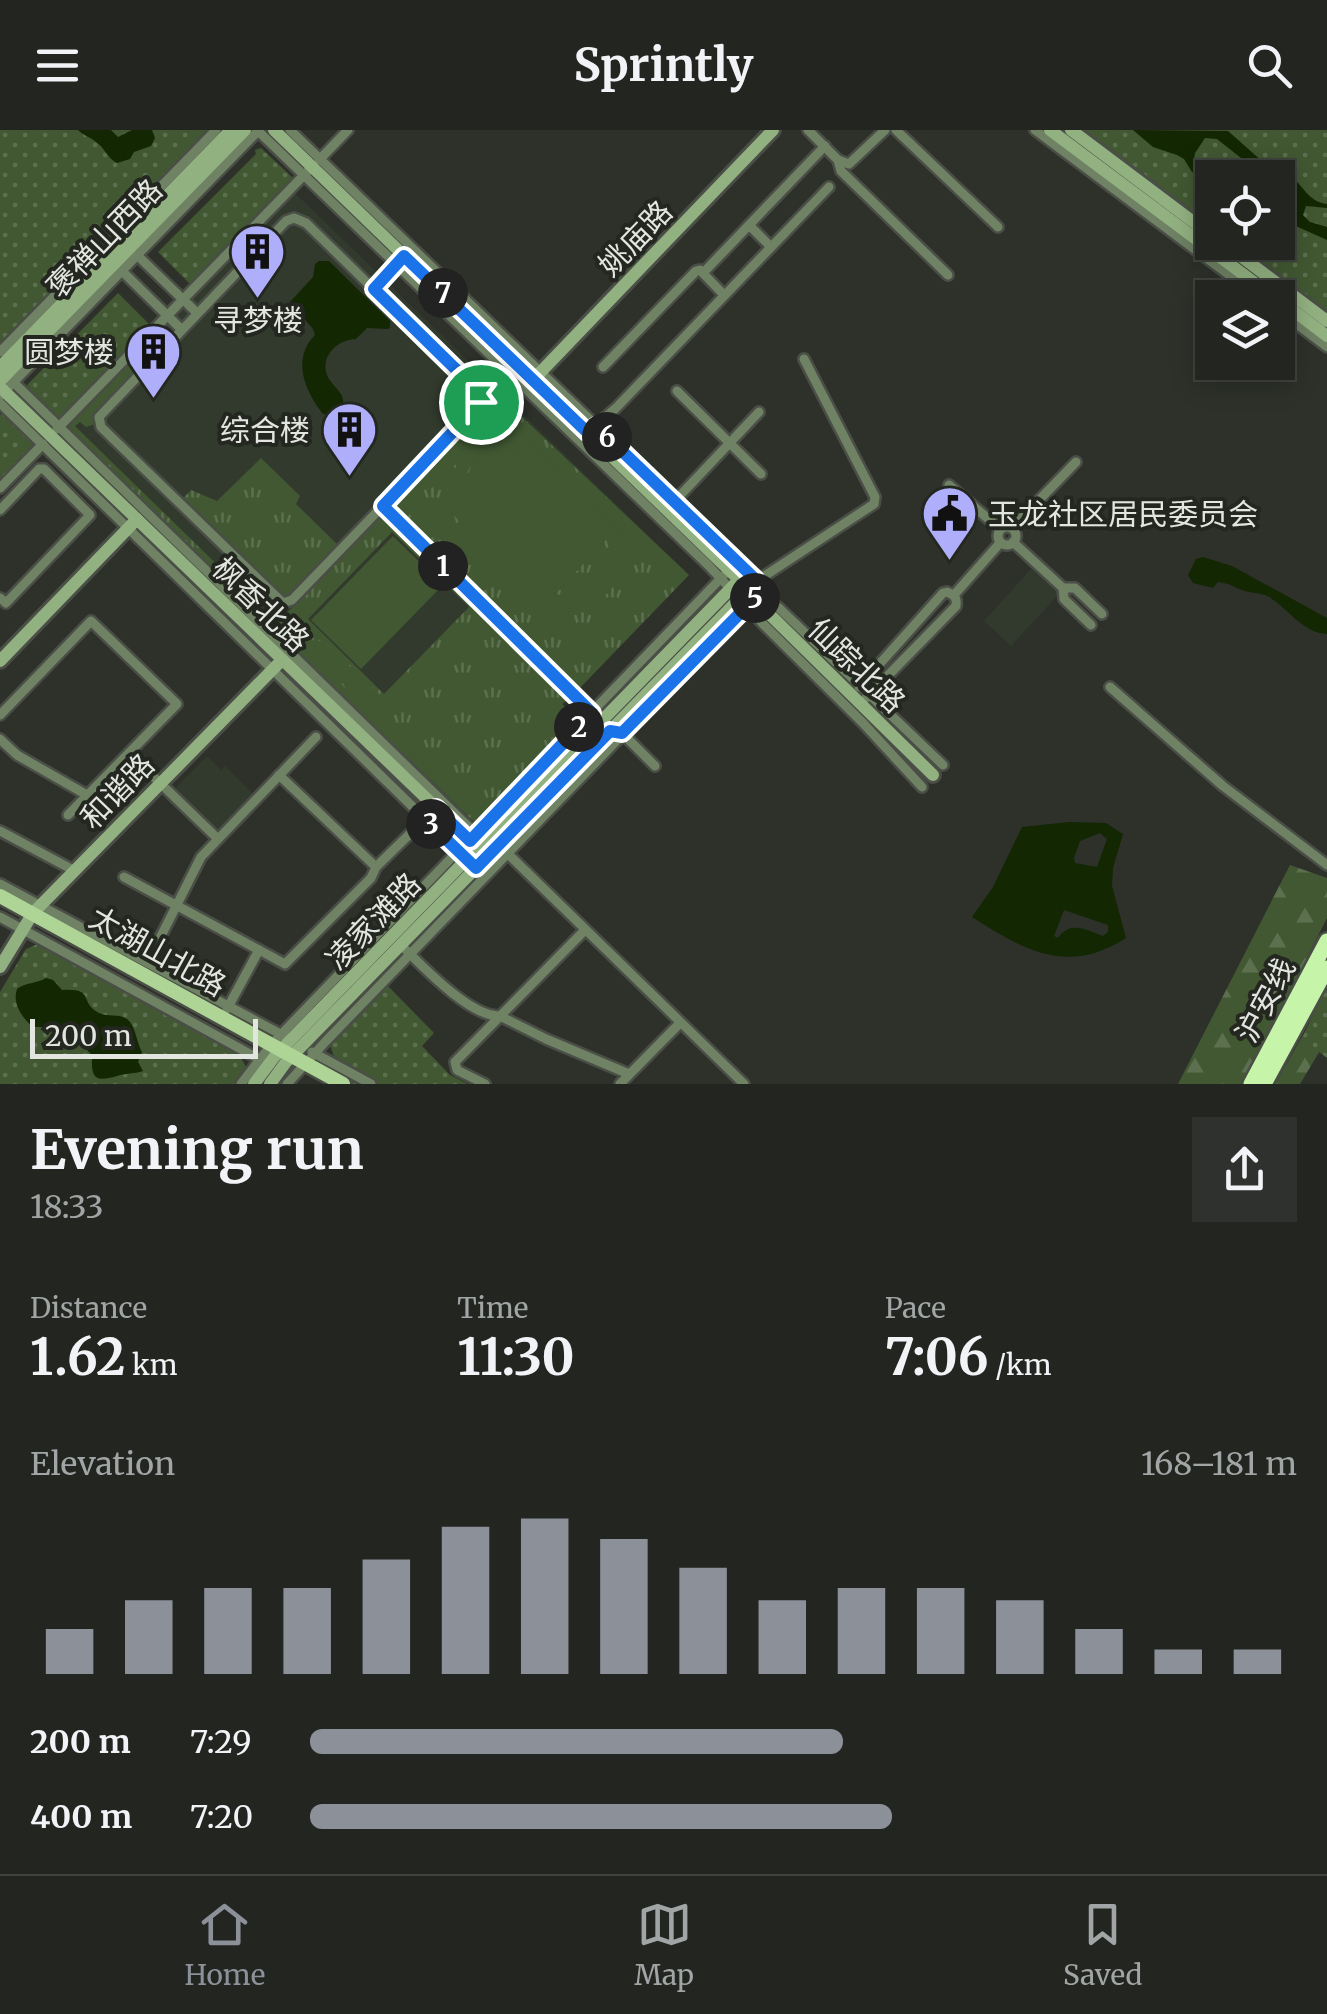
<!DOCTYPE html>
<html lang="en">
<head>
<meta charset="utf-8">
<style>
	:root { --surface:#222520; --page:#2e312d; --text:#f1f3f6; --muted:#a2a5a5; --line:#3f423e; --accent:#8c9099 }
	body { margin:0; font-family:Merriweather,"Noto Sans SC",serif; background:var(--page); color:var(--text); height:100vh; display:flex; flex-direction:column; font-size:38px; white-space:nowrap }
	* { box-sizing:border-box; margin:0 }
	p { font-size:32px; color:var(--muted) }
	.icon { flex:none; width:55px; height:55px; fill:none; stroke:currentColor; stroke-width:2; stroke-linecap:round; stroke-linejoin:round }
	.map { position:relative; height:954px; overflow:hidden }
	.drawer { display:flex; flex-direction:column; background:var(--surface); flex:1 }
	.drawer>* { flex:none }
	.fabs { position:absolute; left:1195px; top:30px; display:grid; gap:20px }
	.fabs a { display:grid; place-items:center; width:100px; height:100px; border-radius:0px; background:var(--surface); box-shadow:0 5px 25px #0003,0 0 0 2px var(--line); font-size:50px }
	.scale { position:absolute; left:30px; bottom:25px; width:228px; box-sizing:border-box; padding-left:10px; border:5px solid #e2e5e0; border-top:0; font-size:28px; line-height:35px; white-space:nowrap; color:#e2e5e0; -webkit-text-stroke:8px #232720; paint-order:stroke }
	.pin { position:absolute; display:grid; place-items:center; width:85px; height:85px; color:#fff; margin:-42px; border:5px solid #fff; border-radius:50%; box-shadow:0 2px 10px #0007 }
	.km { position:absolute; width:50px; height:50px; margin:-25px; border-radius:50%; background:#222; color:#fff; font-size:28px; line-height:50px; text-align:center }
	.round { display:grid; place-items:center; flex:none; width:105px; height:105px; border-radius:0px; background:var(--page) }
	.summary { display:flex; align-items:center; justify-content:space-between; height:170px; padding:0 30px }
	h1 { font-size:55px; font-weight:700; line-height:75px }
	.metrics { display:grid; grid-template-columns:repeat(3,1fr); gap:15px; height:170px; padding:10px 30px }
	.metrics div { display:grid; align-content:center }
	.metrics b { font-size:50px; font-weight:700 }
	.metrics small { font-size:28px; font-weight:400 }
	.metrics p { font-size:28px }
	.chart { height:280px; padding:20px 30px }
	.chart p { display:flex; justify-content:space-between }
	.chart svg { width:100%; height:180px; margin-top:10px; stroke:var(--accent); stroke-width:6 }
	ul { padding:0 30px; list-style:none; font-size:32px }
	li { display:grid; grid-template-columns:160px 120px 1fr; align-items:center; height:75px }
	li i { height:25px; border-radius:12px; background:var(--accent) }
	header { display:flex; justify-content:space-between; align-items:center; height:130px; padding:0 30px; background:var(--surface); font-size:45px; font-weight:700 }
	.tabs { display:flex; justify-content:space-around; align-items:center; height:140px; border-top:2px solid var(--line); background:var(--surface); font-size:28px; color:var(--muted) }
	.tabs a { display:grid; justify-items:center; gap:5px }
	.tabs .on { color:var(--accent) }
	.map>svg:first-child { display:block }
	.built { fill:#323a2d }
	.grass { fill:url(#grass-tufts); fill-rule:evenodd }
	.forest { fill:url(#forest-firs) }
	.park { fill:url(#park-dots) }
	.garden { fill:#415832; fill-rule:evenodd }
	.water { fill:#122702; fill-rule:evenodd }
	.lines { fill:none; stroke-linecap:round; stroke-linejoin:round }
	.street-casing { stroke:#4a4e47; stroke-width:14 }
	.secondary-casing { stroke:#4a4e47; stroke-width:18 }
	.primary-casing { stroke:#4a4e47; stroke-width:19 }
	.highway-casing { stroke:#4a4e47; stroke-width:20 }
	.street { stroke:#6f8264; stroke-width:9 }
	.secondary { stroke:#92b180; stroke-width:12 }
	.primary { stroke:#aed596; stroke-width:14 }
	.highway { stroke:#c6f5a9; stroke-width:15 }
	.route-casing { stroke:#fff; stroke-width:20 }
	.route { stroke:#1a73e8; stroke-width:12 }
	.labels { text-anchor:middle; dominant-baseline:central; stroke-width:8; stroke-linejoin:round; paint-order:stroke }
	.street-label { font-size:30px; fill:#e2e5e0; stroke:#232720 }
	.poi-label { font-size:30px; fill:#e2e5e0; stroke:#232720; text-anchor:end }
</style>
</head>
<body>
<header><svg class="icon" aria-label="menu" viewBox="0 0 24 24"><path d="M4 6h16M4 12h16M4 18h16"/></svg>Sprintly<svg class="icon" aria-label="search" viewBox="0 0 24 24"><circle cx="10" cy="10" r="6"/><path d="M15 15l6 6"/></svg></header>
<div class="map">
<svg width="1327" height="954" viewBox="0 0 1327 954">
	<defs>
		<pattern id="grass-tufts" width="24" height="20" patternUnits="userSpaceOnUse" patternTransform="scale(2.5)"><rect width="24" height="20" fill="#415832"/><path d="M3 7l-1-3M5 7V3M7 7l1-3M15 17l-1-3M17 17v-4M19 17l1-3" fill="none" stroke="#5c704f"/></pattern>
		<pattern id="forest-firs" width="22" height="20" patternUnits="userSpaceOnUse" patternTransform="scale(2.5)"><rect width="22" height="20" fill="#415832"/><path d="M5 1l3.5 6h-7zM16 11l3.5 6h-7z" fill="#5c704f"/></pattern>
		<pattern id="park-dots" width="8" height="8" patternUnits="userSpaceOnUse" patternTransform="scale(2.5)"><rect width="8" height="8" fill="#415832"/><path d="M2 2h.1M6 6h.1" fill="none" stroke="#5c704f" stroke-width="1.8" stroke-linecap="round"/></pattern>
	</defs>
	<rect width="100%" height="100%" fill="#2d312a"/>
	<g class="built">
		<path d="M295,63L689,445L465,677L72,293Z"/>
		<path d="M1031,439L1059,464L1011,516L984,491Z"/>
		<path d="M207,626L221,640L225,636L254,665L216,703L173,661Z"/>
	</g>
	<g class="grass">
		<path d="M162,206L166,210L98,280L95,294L86,297L80,292L75,296L277,493L379,388L388,389L569,568L562,574L566,578L573,572L583,582L475,693L65,297L150,208L156,213ZM392,402L469,477L384,564L308,489Z"/>
		<path d="M498,264L689,445L577,561L388,380L389,374Z"/>
		<path d="M261,328L300,366L296,374L339,416L289,468L282,469L181,370L191,360L217,371Z"/>
	</g>
	<g class="forest">
		<path d="M305,503L315,512L323,510L382,567L375,575L362,573L339,552L340,546L299,510Z"/>
		<path d="M1290,735L1327,748V788L1250,940L1241,954H1178Z"/>
		<path d="M1327,863V909L1300,954H1275Z"/>
	</g>
	<g class="park">
		<path d="M0,0H212L0,216Z"/>
		<path d="M1071,0H1327V191L1222,113L1278,112V48H1212V106Z"/>
		<path d="M261,18L294,49L192,156L158,122L256,24L255,20Z"/>
		<path d="M118,163L151,196L57,292L25,261L28,254Z"/>
		<path d="M3,282L34,314L0,349V285Z"/>
		<path d="M40,813L239,924L246,937L236,954H0V862L26,819Z"/>
		<path d="M1327,852V928L1302,909Z"/>
		<path d="M386,854L434,903L422,916L450,945L468,954H343L330,915Z"/>
	</g>
	<g class="garden">
		<path d="M513,294L635,415L627,423L623,420C624,455 601,479 566,479L569,483L561,491L439,371L446,364L450,366C449,331 472,307 508,307L505,302ZM499,319H512L520,322L466,377C457,349 471,326 499,319ZM607,409C621,443 589,472 555,464Z"/>
		<path d="M393,406L443,455L361,539L311,490Z"/>
	</g>
	<g class="water">
		<path d="M78,0H111L118,7L132,0H152L155,8L151,16L134,22L130,29L117,33C107,28 105,18 96,12C90,7 84,6 78,0Z"/>
		<path d="M1133,0L1228,1L1263,32C1268,44 1277,46 1289,44C1303,55 1308,72 1327,74V78L1306,76L1303,85L1310,92L1327,97V110L1278,88V48L1255,47V39L1217,9L1205,8L1195,23L1194,30L1200,36L1228,47L1212,48V52L1192,42L1184,29L1177,25L1153,17Z"/>
		<path d="M319,131H329L390,191V197L388,199L367,198L356,209C340,209 322,223 326,242C330,259 358,267 333,285L323,284C305,261 291,229 315,205L313,199L290,172L313,147L315,134Z"/>
		<path d="M1203,427L1232,436L1327,488V504C1304,503 1290,481 1272,469C1265,463 1258,464 1249,462C1238,460 1231,453 1218,452L1213,458L1193,453L1188,445L1196,429Z"/>
		<path d="M1069,692L1106,693L1123,704L1113,738L1112,756L1126,808C1067,846 1024,820 972,787L993,757L1022,697ZM1100,703L1107,709L1097,737L1075,733L1074,728L1080,711ZM1064,780L1108,795V802L1103,806C1086,800 1070,790 1058,808L1054,806Z"/>
		<path d="M46,848L53,850L62,860C96,858 78,872 99,883C110,888 122,882 130,892C136,900 137,913 142,922L138,932L143,941C134,944 125,943 117,946C95,952 91,949 92,925L85,918L51,897H33C22,888 12,873 17,859C26,852 36,854 46,848Z"/>
	</g>
	<g class="lines">
		<defs>
			<g id="street">
				<path d="M257,0L709,436L763,494L863,593L922,657"/>
				<path d="M290,0L756,450V460L779,478L943,635"/>
				<path d="M808,0L838,30L841,41L948,145"/>
				<path d="M896,0L998,97"/>
				<path d="M1035,0L1260,168"/>
				<path d="M319,30L348,0"/>
				<path d="M838,30L849,34L885,0"/>
				<path d="M294,88L306,93L478,261L481,272L479,276L292,470L283,473L101,297L99,287L286,91Z"/>
				<path d="M749,95L771,117"/>
				<path d="M137,125L197,183"/>
				<path d="M122,141L181,199"/>
				<path d="M703,143L825,16"/>
				<path d="M374,159L399,132"/>
				<path d="M1278,180L1327,217"/>
				<path d="M0,222L216,0"/>
				<path d="M603,237L696,141L700,140L724,165"/>
				<path d="M4,243L479,707"/>
				<path d="M677,261L761,344"/>
				<path d="M0,266L259,0"/>
				<path d="M0,273L463,726"/>
				<path d="M593,298L616,278L829,57"/>
				<path d="M57,299L308,41"/>
				<path d="M949,355L1000,399"/>
				<path d="M0,358L43,314"/>
				<path d="M672,374L759,282"/>
				<path d="M383,376L594,585"/>
				<path d="M0,380L39,339H44L90,385L6,473L0,468"/>
				<circle cx="1007" cy="406" r="9"/>
				<path d="M1012,398L1076,332"/>
				<path d="M1013,412L1063,458"/>
				<path d="M754,453L874,374L875,367L804,229"/>
				<path d="M954,465L1000,413"/>
				<path d="M1091,495L1064,469L1063,458H1075L1102,484"/>
				<path d="M859,557L943,463L947,462C955,465 957,468 956,476L866,568"/>
				<path d="M1110,557L1223,656L1327,735"/>
				<path d="M0,585L91,491L177,574L68,685"/>
				<path d="M618,603H622L655,636"/>
				<path d="M0,609L17,625L87,665"/>
				<path d="M129,623L217,708"/>
				<path d="M279,645L376,737"/>
				<path d="M0,701L75,741"/>
				<path d="M504,720L744,954"/>
				<path d="M124,747L285,834L371,748L376,737L427,687"/>
				<path d="M0,754L286,907"/>
				<path d="M0,787L261,930"/>
				<path d="M159,810L201,727L316,607"/>
				<path d="M401,815C422,836 470,887 500,886L546,909L629,944"/>
				<path d="M227,879L259,820"/>
				<path d="M312,922L371,954"/>
				<path d="M241,954L271,915L724,445"/>
				<path d="M287,954L326,911L750,473"/>
				<path d="M485,954L457,940L455,932L585,800"/>
				<path d="M620,954L680,893"/>
			</g>
			<g id="secondary">
				<path d="M274,0L729,440L749,459L754,469L933,645"/>
				<path d="M1050,0L1275,168"/>
				<path d="M1071,0L1212,106"/>
				<path d="M1222,112L1327,191"/>
				<path d="M1278,169L1327,206"/>
				<path d="M0,237L231,0"/>
				<path d="M533,250L773,0"/>
				<path d="M0,251L245,0"/>
				<path d="M0,257L484,724"/>
				<path d="M0,531L137,389"/>
				<path d="M0,837L33,783L282,530"/>
				<path d="M254,954L275,926L739,450"/>
				<path d="M270,954L286,932L749,459"/>
			</g>
			<path id="primary" d="M0,766L343,954"/>
			<g id="highway">
				<path d="M1251,954L1327,811"/>
				<path d="M1264,954L1327,838"/>
			</g>
		</defs>
		<use href="#street" class="street-casing"/>
		<use href="#secondary" class="secondary-casing"/>
		<use href="#primary" class="primary-casing"/>
		<use href="#highway" class="highway-casing"/>
		<use href="#street" class="street"/>
		<use href="#secondary" class="secondary"/>
		<use href="#primary" class="primary"/>
		<use href="#highway" class="highway"/>
	</g>
	<g class="lines">
		<defs>
			<path id="route" d="M404,126L588,303L596,296L756,450V460L760,463L622,603L610,601L476,738L425,689L436,678L470,711L592,583L383,376L481,272L478,261L374,159Z"/>
		</defs>
		<use href="#route" class="route-casing"/>
		<use href="#route" class="route"/>
	</g>
	<defs>
		<symbol id="building-pin" viewBox="-11 -11 22 30"><path d="M0 17L-7.5 6A9.5 9.5 0 1 1 7.5 6Z" fill="#afaefa" stroke="#232720"/><path d="M-4-6H4V6H1V3H-1V6H-4ZM-2.5-4.3h1.7v1.8h-1.7ZM.8-4.3h1.7v1.8H.8ZM-2.5-1h1.7V.8h-1.7ZM.8-1h1.7V.8H.8Z" fill="#111"/></symbol>
		<symbol id="civic-pin" viewBox="-11 -11 22 30"><path d="M0 17L-7.5 6A9.5 9.5 0 1 1 7.5 6Z" fill="#afaefa" stroke="#232720"/><path d="M-.6-6.5H3V-4.5H.6V-3L4-1V1h2V6H-6V1h2V-1L-.6-3ZM-1.2 2.5V6h2.4V2.5Z" fill="#111"/></symbol>
	</defs>
	<g fill-rule="evenodd">
		<use href="#building-pin" x="226" y="90" width="63" height="86"/>
		<use href="#building-pin" x="122" y="190" width="63" height="86"/>
		<use href="#building-pin" x="318" y="268" width="63" height="86"/>
		<use href="#civic-pin" x="918" y="352" width="63" height="86"/>
	</g>
	<g class="labels">
		<g class="street-label">
			<text transform="translate(104 108) rotate(-46)">褒禅山西路</text>
			<text transform="translate(635 108) rotate(-46)">姚庙路</text>
			<text transform="translate(261 474) rotate(44)">枫香北路</text>
			<text transform="translate(857 535) rotate(44)">仙踪北路</text>
			<text transform="translate(117 661) rotate(-46)">和谐路</text>
			<text transform="translate(373 791) rotate(-46)">凌家滩路</text>
			<text transform="translate(158 821) rotate(29)">太湖山北路</text>
			<text transform="translate(1265 870) rotate(-62)">沪安线</text>
		</g>
		<g class="poi-label">
			<text x="258" y="190" text-anchor="middle">寻梦楼</text>
			<text x="114" y="222">圆梦楼</text>
			<text x="310" y="300">综合楼</text>
			<text x="988" y="384" text-anchor="start">玉龙社区居民委员会</text>
		</g>
	</g>
</svg>
<div class="fabs">
<a><svg class="icon" aria-label="locate" viewBox="0 0 24 24"><circle cx="12" cy="12" r="6"/><path d="M12 2v4M12 18v4M2 12h4M18 12h4"/></svg></a>
<a><svg class="icon" aria-label="layers" viewBox="0 0 24 24"><path d="M12 4l9 5-9 5-9-5zM3 14l9 5 9-5"/></svg></a>
</div>
<div class="scale">200 m</div>
<div class="pin" style="left:481px;top:272px;background:#1e9e55"><svg class="icon" aria-label="arrive" viewBox="0 0 24 24"><path d="M6 21V4h12l-3 4 3 4H6"/></svg></div>
<b class="km" style="left:443px;top:436px">1</b>
<b class="km" style="left:579px;top:597px">2</b>
<b class="km" style="left:431px;top:694px">3</b>
<b class="km" style="left:755px;top:468px">5</b>
<b class="km" style="left:607px;top:307px">6</b>
<b class="km" style="left:443px;top:163px">7</b>
</div>
<section class="drawer">
<div class="summary"><div><h1>Evening run</h1><p>18:33</p></div><a class="round"><svg class="icon" aria-label="share" viewBox="0 0 24 24"><path d="M12 15V3M7 8l5-5 5 5M5 13v7h14v-7"/></svg></a></div>
<div class="metrics">
<div><p>Distance</p><b>1.62<small> km</small></b></div>
<div><p>Time</p><b>11:30</b></div>
<div><p>Pace</p><b>7:06<small> /km</small></b></div>
</div>
<div class="chart"><p><span>Elevation</span>168–181 m</p>
<svg viewBox="0 0 160 44" preserveAspectRatio="none"><path d="M5 44V33M15 44V26M25 44V23M35 44V23M45 44V16M55 44V8M65 44V6M75 44V11M85 44V18M95 44V26M105 44V23M115 44V23M125 44V26M135 44V33M145 44V38M155 44V38"/></svg>
</div>
<ul>
<li><b>200 m</b>7:29<i style="width:54%"></i></li>
<li><b>400 m</b>7:20<i style="width:59%"></i></li>
</ul>
</section>
<nav class="tabs">
<a class="on"><svg class="icon" aria-label="home" viewBox="0 0 24 24"><path d="M3 11l9-7 9 7M6 9v11h12V9"/></svg>Home</a>
<a><svg class="icon" aria-label="map" viewBox="0 0 24 24"><path d="M3 6l6-2 6 2 6-2v14l-6 2-6-2-6 2zM9 4v14M15 6v14"/></svg>Map</a>
<a><svg class="icon" aria-label="saved" viewBox="0 0 24 24"><path d="M7 4h10v16l-5-4-5 4z"/></svg>Saved</a>
</nav>
</body>
</html>
